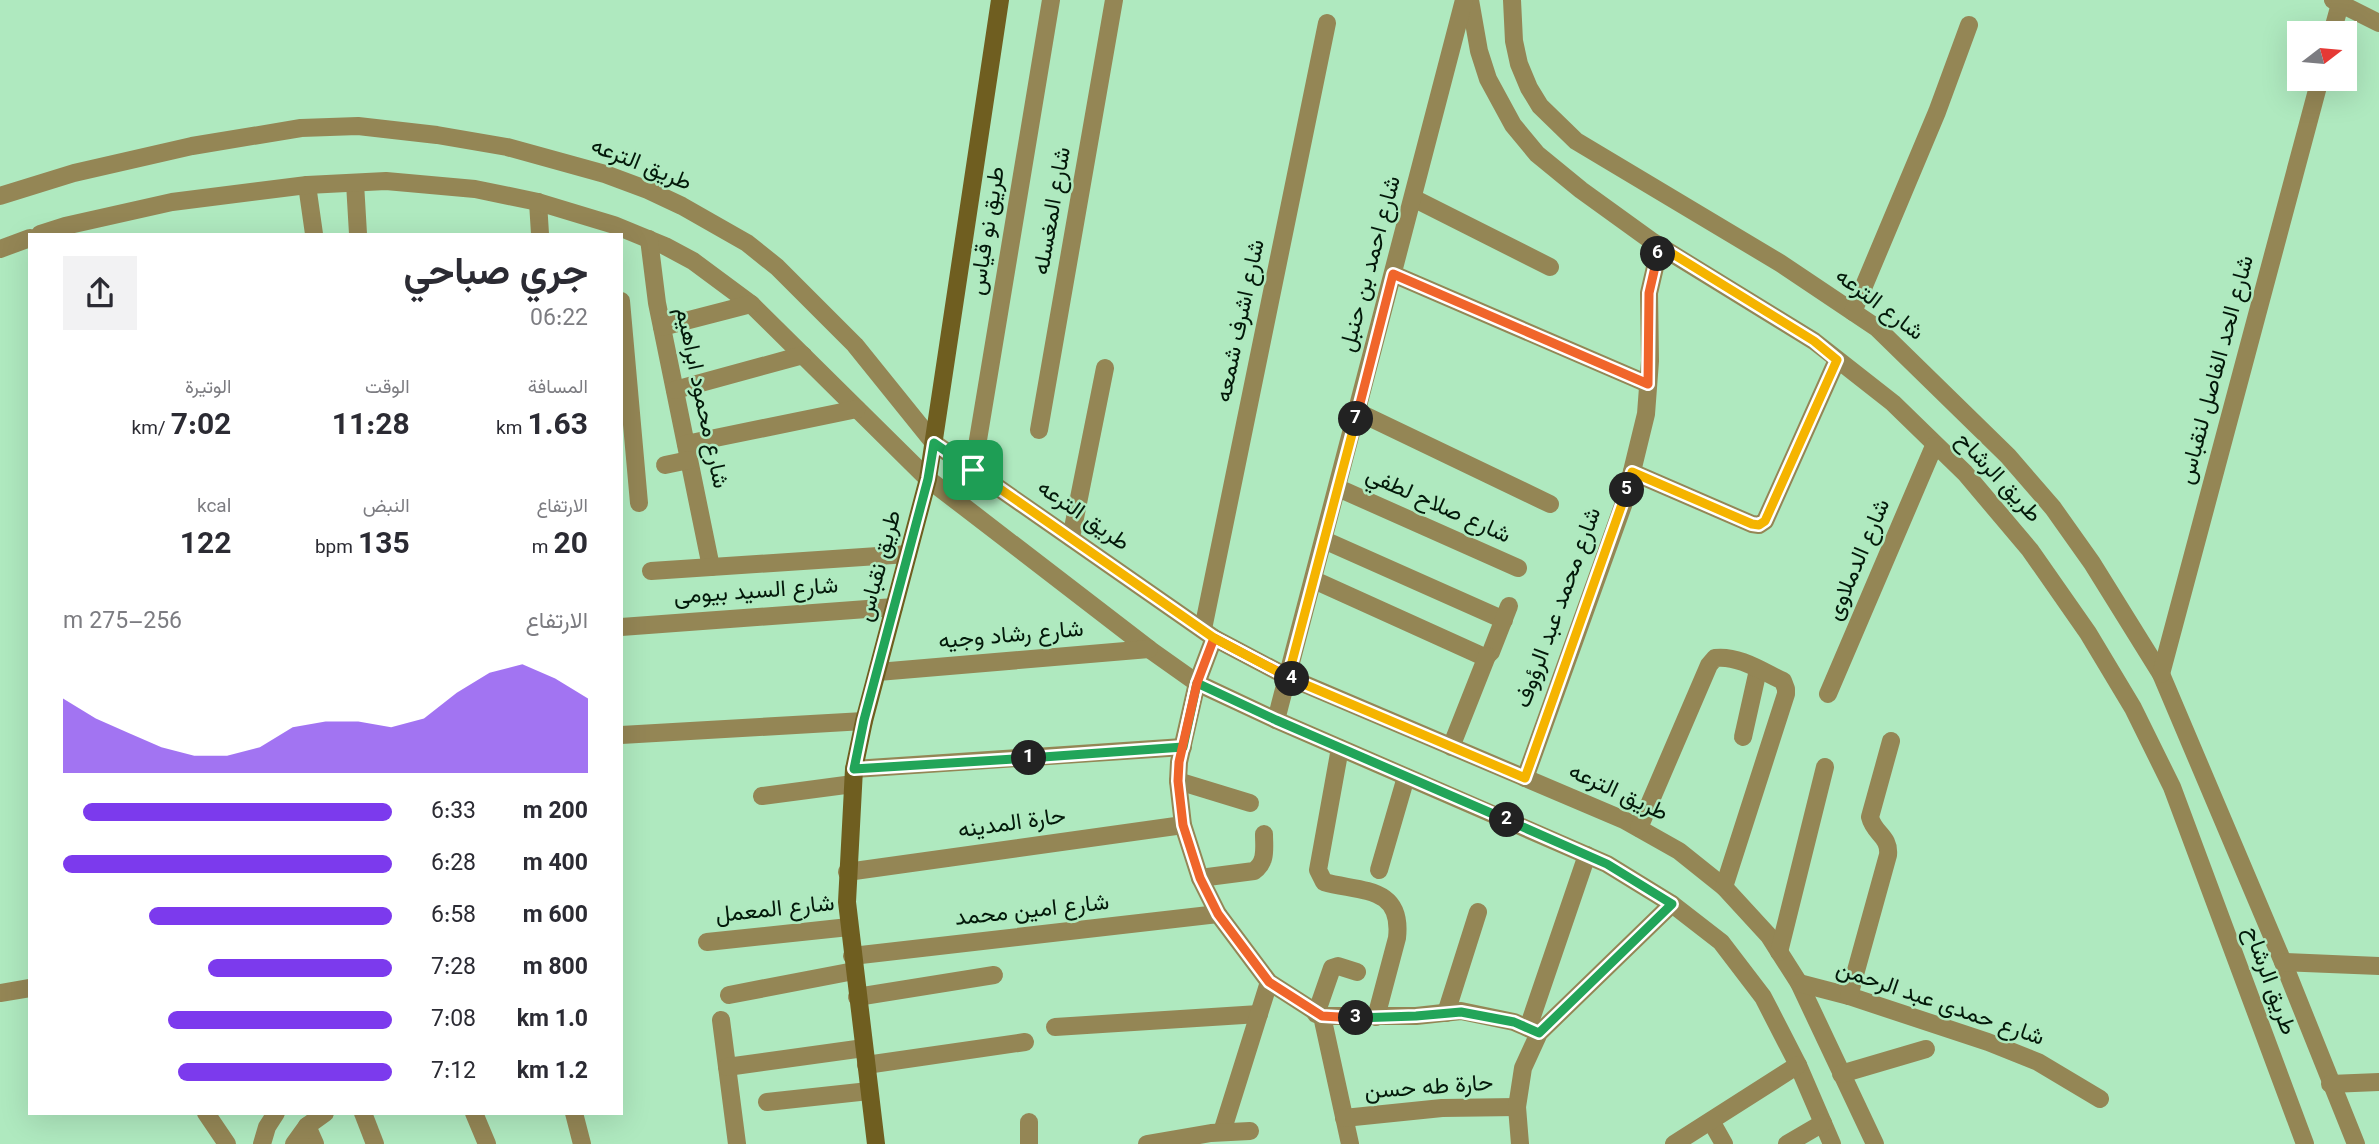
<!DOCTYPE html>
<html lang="ar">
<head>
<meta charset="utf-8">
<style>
	:root { --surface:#fff; --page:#f2f2f3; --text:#2b2b33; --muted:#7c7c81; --accent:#7c3aed }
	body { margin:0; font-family:Georgia,Vazirmatn,serif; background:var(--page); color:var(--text); direction:rtl; height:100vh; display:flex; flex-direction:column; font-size:26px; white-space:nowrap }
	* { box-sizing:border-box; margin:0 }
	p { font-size:23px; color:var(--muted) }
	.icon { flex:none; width:38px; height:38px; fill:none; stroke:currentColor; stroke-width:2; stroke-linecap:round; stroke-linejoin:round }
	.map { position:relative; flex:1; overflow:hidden; direction:ltr }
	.sheet { position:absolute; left:28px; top:233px; width:595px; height:882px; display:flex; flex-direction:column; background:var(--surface); border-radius:0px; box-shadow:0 7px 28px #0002; direction:rtl }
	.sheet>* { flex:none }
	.needle { width:46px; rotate:74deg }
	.fabs { position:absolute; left:2287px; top:21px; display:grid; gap:14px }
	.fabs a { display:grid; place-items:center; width:70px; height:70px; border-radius:0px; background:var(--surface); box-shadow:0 7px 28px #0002; font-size:35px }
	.pin { position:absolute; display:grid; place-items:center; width:60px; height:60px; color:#fff; margin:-30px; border-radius:14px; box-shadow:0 4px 10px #0006 }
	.km { position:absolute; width:35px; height:35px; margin:-18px; border-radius:50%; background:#222; color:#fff; font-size:19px; line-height:35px; text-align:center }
	.round { display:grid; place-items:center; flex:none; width:74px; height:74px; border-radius:0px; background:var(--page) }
	.head { display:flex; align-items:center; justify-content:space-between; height:119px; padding:0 35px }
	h1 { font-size:38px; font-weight:700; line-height:52px }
	.figures { display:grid; grid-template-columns:repeat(3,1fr); gap:10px; height:119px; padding:7px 35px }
	.figures div { display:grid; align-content:center }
	.figures b { font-size:30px; font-weight:700 }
	.figures small { font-size:19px; font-weight:400 }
	.figures p { font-size:19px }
	.chart { height:196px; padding:14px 35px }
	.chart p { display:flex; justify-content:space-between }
	.chart svg { width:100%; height:126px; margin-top:7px; fill:var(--accent); opacity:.7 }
	ul { padding:0 35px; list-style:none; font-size:23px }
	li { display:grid; grid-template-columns:112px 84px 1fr; align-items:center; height:52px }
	li i { height:18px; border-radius:9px; background:var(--accent) }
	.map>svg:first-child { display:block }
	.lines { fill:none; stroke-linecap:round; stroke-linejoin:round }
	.street { stroke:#948655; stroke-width:18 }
	.secondary { stroke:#6f5e20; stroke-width:18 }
	.split-1-casing { stroke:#fff; stroke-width:14 }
	.split-2-casing { stroke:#fff; stroke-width:14 }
	.split-3-casing { stroke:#fff; stroke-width:14 }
	.split-4-casing { stroke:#fff; stroke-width:14 }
	.split-5-casing { stroke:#fff; stroke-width:14 }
	.split-6-casing { stroke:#fff; stroke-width:14 }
	.split-7-casing { stroke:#fff; stroke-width:14 }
	.split-8-casing { stroke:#fff; stroke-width:14 }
	.split-1 { stroke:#22a559; stroke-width:9 }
	.split-2 { stroke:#22a559; stroke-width:9 }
	.split-3 { stroke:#22a559; stroke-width:9 }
	.split-4 { stroke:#f0652b; stroke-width:9 }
	.split-5 { stroke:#f5b400; stroke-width:9 }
	.split-6 { stroke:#f5b400; stroke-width:9 }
	.split-7 { stroke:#f0652b; stroke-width:9 }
	.split-8 { stroke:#f5b400; stroke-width:9 }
	.labels { text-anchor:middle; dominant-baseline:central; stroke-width:5; stroke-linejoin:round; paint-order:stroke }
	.street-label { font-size:23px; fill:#03190a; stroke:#afe9bf }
</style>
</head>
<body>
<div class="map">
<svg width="2379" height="1144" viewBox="0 0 2379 1144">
	<rect width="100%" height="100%" fill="#afe9bf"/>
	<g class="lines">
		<g class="street">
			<path d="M1470,0L1479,51L1488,79L1513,125L1537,154L1581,190L1653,242L1814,341L1893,403L1965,473L2030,550L2088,633L2133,708L2172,787L2305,1144"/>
			<path d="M1512,0L1514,41L1519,64L1529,88L1540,106L1576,141L1780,263L1877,328L2008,456L2053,508L2092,563L2161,674L2283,962L2356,1144"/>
			<path d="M2333,0L2379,23"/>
			<path d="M2332,33L2340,4"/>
			<path d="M355,183L358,234"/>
			<path d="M307,185L314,234"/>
			<path d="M0,196L74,173L192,146L301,128L358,126L437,135L507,147L605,174L648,190L682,206L747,243L777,267L855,345L934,443L1214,638L1288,677L1624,820L1679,851L1724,887L1769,936L1799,983L1875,1144"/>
			<path d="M1413,198L1550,267"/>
			<path d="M538,202L540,234"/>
			<path d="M40,234L65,226L172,202L307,185L386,181L475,189L538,202L614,225L665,246L693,261L751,304L928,479L1149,649L1197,683L1276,720L1607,864L1672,904L1721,942L1763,997L1798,1065L1832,1144"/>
			<path d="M649,239L657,303L711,567"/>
			<path d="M0,249L30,238"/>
			<path d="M1393,274L1648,384"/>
			<path d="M621,301L639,503"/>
			<path d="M1853,312L1937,112L1969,25"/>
			<path d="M662,327L751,304"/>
			<path d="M675,390L803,355"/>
			<path d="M1358,412L1550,504"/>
			<path d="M1039,430L1114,0"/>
			<path d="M686,444L857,409"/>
			<path d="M665,465L689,460"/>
			<path d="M973,470L1051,0"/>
			<path d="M1632,472L1752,524L1759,525L1765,521L1837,360"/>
			<path d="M1338,488L1518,568"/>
			<path d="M1071,538L1105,368"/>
			<path d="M1324,540L1504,620"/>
			<path d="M651,571L908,554"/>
			<path d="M1314,580L1482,656H1487L1491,652L1509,606"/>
			<path d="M621,627L894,607"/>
			<path d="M1203,629L1327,23"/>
			<path d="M1214,638L1197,683L1179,762L1178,781L1183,825L1200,878L1218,914L1269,982L1322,1016H1416L1461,1011L1514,1022L1539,1033"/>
			<path d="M878,672L1149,649"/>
			<path d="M2161,674L2320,79"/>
			<path d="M1828,694L1934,446"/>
			<path d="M1276,720L1464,0"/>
			<path d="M621,735L864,721"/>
			<path d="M1743,737L1758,670"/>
			<path d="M1451,747L1487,656"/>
			<path d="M1340,748L1318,870L1324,882C1359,892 1403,885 1397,938L1376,1017"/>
			<path d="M854,769L1183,747"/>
			<path d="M1525,778L1625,500L1646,414L1650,361L1649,293L1660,246"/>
			<path d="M1178,781L1250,803"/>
			<path d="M762,796L853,784"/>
			<path d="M1639,828L1709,665L1715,658C1738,655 1762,671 1783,681L1786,689V694L1724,887"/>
			<path d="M1379,870L1406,777"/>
			<path d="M847,872L1183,825"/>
			<path d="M1200,878L1254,871C1267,862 1264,848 1264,834"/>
			<path d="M707,942L849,927"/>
			<path d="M1779,952L1825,767"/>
			<path d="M852,956L1218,914"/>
			<path d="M2283,962L2379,966"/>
			<path d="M1799,983L1849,996L1988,1042L2038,1062L2100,1099"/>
			<path d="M0,993L30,988"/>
			<path d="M729,995L854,971"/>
			<path d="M1849,996L1888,855C1890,836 1874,834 1870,817L1891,741"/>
			<path d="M857,997L994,975"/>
			<path d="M1446,1013L1478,912"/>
			<path d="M1316,1014L1332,968L1338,966L1357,972"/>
			<path d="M1322,1016L1350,1144"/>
			<path d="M721,1020L737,1144"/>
			<path d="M1055,1027L1259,1014"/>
			<path d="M1528,1028L1587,855"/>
			<path d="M866,1065L1025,1042"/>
			<path d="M727,1067L864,1048"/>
			<path d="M1841,1074L1926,1049"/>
			<path d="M2330,1084L2379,1082"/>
			<path d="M767,1102L869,1091"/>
			<path d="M206,1113L227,1144"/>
			<path d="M363,1113L375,1144"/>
			<path d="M474,1113L487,1144"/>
			<path d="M574,1113L582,1144"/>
			<path d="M1344,1118L1442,1108L1517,1107"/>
			<path d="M1711,1121L1724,1144"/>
			<path d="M1029,1122V1144"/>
			<path d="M307,1126L315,1144"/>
			<path d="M1222,1132L1269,982"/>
			<path d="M262,1144L267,1127L276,1113"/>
			<path d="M294,1144L307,1126L325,1113"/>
			<path d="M1147,1144L1211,1133L1250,1131"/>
			<path d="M1520,1144L1517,1107L1523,1068L1539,1033L1672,904"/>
			<path d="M1674,1144L1798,1065"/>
			<path d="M1787,1144L1823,1123"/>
		</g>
		<path class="secondary" d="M876,1144L847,902L854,769L864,721L928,479L1000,0"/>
	</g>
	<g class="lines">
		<defs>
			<path id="split-1" d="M973,470L934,443L928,479L864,720L854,769L1029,758"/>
			<path id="split-2" d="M1029,758L1183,747L1197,683L1276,720L1507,820"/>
			<path id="split-3" d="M1356,1018L1416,1016L1461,1012L1514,1022L1539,1033L1672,904L1607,864L1507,820"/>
			<path id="split-4" d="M1292,679L1214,638L1197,683L1179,762L1178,781L1183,825L1200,878L1218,914L1269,982L1322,1016L1356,1018"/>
			<path id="split-5" d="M1292,679L1525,778L1627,490"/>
			<path id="split-6" d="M1627,490L1632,472L1752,524L1759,525L1765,521L1837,360L1814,341L1660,246L1658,254"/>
			<path id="split-7" d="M1356,419L1393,274L1648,384L1649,293L1658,254"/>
			<path id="split-8" d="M973,470L1214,638L1288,677L1356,419"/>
		</defs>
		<use href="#split-1" class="split-1-casing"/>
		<use href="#split-2" class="split-2-casing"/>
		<use href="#split-3" class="split-3-casing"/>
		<use href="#split-4" class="split-4-casing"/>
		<use href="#split-5" class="split-5-casing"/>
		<use href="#split-6" class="split-6-casing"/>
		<use href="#split-7" class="split-7-casing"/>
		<use href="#split-8" class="split-8-casing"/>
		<use href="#split-1" class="split-1"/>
		<use href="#split-2" class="split-2"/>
		<use href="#split-3" class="split-3"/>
		<use href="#split-4" class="split-4"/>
		<use href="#split-5" class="split-5"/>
		<use href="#split-6" class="split-6"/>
		<use href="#split-7" class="split-7"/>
		<use href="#split-8" class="split-8"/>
	</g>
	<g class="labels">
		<g class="street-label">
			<text transform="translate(641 165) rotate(22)">طريق الترعه</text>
			<text transform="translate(1053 211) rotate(-80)">شارع المغسله</text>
			<text transform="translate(988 231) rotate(-81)">طريق نو قياس</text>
			<text transform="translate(1371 264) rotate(-75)">شارع احمد بن حنبل</text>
			<text transform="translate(1879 305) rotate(37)">شارع الترعه</text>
			<text transform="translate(1241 321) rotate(-78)">شارع اشرف شمعه</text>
			<text transform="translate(2217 370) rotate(-75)">شارع الحد الفاصل لنقباس</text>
			<text transform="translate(701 398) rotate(78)">شارع محمود ابراهيم</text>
			<text transform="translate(1998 478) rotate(47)">طريق الرشاح</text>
			<text transform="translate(1438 506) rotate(24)">شارع صلاح لطفي</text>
			<text transform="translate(1083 516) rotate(35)">طريق الترعه</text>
			<text transform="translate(1859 560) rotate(-67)">شارع الدملاوى</text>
			<text transform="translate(880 566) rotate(-75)">طريق نقباس</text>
			<text transform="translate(756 592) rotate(-4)">شارع السيد بيومى</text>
			<text transform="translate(1559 608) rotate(-70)">شارع محمد عبد الرؤوف</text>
			<text transform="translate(1011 636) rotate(-5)">شارع رشاد وجيه</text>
			<text transform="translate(1618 793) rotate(25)">طريق الترعه</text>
			<text transform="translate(1012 824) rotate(-8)">حارة المدينه</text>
			<text transform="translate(775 910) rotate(-6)">شارع المعمل</text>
			<text transform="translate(1032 911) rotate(-6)">شارع امين محمد</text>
			<text transform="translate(2269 981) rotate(70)">طريق الرشاح</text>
			<text transform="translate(1940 1004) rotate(19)">شارع حمدى عبد الرحمن</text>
			<text transform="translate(1429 1088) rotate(-4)">حارة طه حسن</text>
		</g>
	</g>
</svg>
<div class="fabs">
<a><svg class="needle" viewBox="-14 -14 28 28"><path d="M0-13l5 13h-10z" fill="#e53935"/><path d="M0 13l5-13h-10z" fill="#7c7c81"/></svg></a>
</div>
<div class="pin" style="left:973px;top:470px;background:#1e9e55"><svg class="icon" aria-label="arrive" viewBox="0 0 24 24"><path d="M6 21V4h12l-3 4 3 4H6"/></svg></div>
<b class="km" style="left:1029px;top:758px">1</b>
<b class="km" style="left:1507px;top:820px">2</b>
<b class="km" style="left:1356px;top:1018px">3</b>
<b class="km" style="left:1292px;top:679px">4</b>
<b class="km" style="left:1627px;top:490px">5</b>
<b class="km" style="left:1658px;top:254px">6</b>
<b class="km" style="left:1356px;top:419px">7</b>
<section class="sheet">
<div class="head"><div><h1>جري صباحي</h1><p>06:22</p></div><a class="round"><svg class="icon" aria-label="share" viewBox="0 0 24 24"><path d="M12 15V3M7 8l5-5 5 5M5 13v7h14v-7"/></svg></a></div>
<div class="figures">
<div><p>المسافة</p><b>1.63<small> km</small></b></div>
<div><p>الوقت</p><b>11:28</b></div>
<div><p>الوتيرة</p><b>7:02<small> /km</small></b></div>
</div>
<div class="figures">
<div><p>الارتفاع</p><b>20<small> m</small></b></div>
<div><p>النبض</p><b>135<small> bpm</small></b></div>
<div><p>kcal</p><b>122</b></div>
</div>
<div class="chart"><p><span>الارتفاع</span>256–275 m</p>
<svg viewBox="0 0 160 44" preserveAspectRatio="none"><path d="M0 44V18L10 25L20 30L30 35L40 38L50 38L60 35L70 28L80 26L90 26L100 28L110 25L120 16L130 9L140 6L150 11L160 18V44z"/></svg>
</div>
<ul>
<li><b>200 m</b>6:33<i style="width:94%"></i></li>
<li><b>400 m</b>6:28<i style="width:100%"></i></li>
<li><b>600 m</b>6:58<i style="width:74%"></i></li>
<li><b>800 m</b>7:28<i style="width:56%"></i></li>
<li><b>1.0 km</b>7:08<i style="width:68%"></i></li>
<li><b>1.2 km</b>7:12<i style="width:65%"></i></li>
</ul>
</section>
</div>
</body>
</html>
